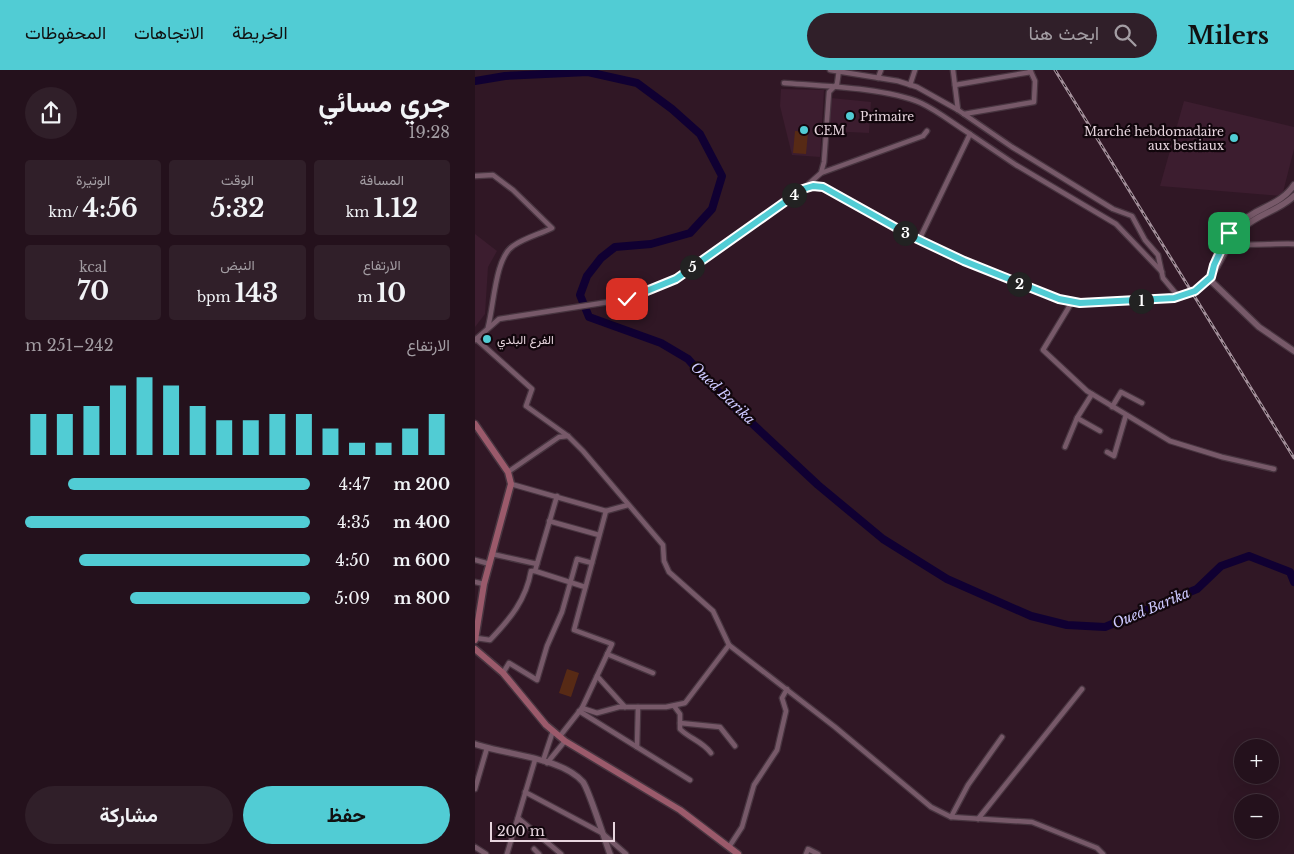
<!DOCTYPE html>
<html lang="ar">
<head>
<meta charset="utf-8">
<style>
	:root { --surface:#24111c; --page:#301f29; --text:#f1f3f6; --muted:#a39da3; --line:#41313b; --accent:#51ccd4 }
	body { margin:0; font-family:"Libre Baskerville",Vazirmatn,serif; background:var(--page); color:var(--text); direction:rtl; height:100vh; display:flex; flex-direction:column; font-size:19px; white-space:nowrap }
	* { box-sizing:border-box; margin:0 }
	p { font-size:16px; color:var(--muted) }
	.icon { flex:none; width:28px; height:28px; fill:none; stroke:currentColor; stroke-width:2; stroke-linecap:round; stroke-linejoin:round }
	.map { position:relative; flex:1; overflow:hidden; direction:ltr }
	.details { display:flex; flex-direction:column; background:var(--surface); width:475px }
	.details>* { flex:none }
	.controls { position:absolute; left:759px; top:669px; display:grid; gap:10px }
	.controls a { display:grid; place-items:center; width:45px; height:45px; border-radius:50%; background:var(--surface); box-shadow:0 5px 20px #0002,0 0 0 1px var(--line); font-size:25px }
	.scale { position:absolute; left:15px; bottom:12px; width:125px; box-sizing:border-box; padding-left:5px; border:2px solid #e7d5de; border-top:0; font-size:14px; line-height:18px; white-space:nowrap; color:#e7d5de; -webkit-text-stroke:4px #11060c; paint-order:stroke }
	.pin { position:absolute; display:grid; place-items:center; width:42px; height:42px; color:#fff; margin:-21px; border-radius:10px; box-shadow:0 2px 8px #0006 }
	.km { position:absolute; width:25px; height:25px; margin:-12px; border-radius:50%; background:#222; color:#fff; font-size:14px; line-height:25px; text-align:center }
	.round { display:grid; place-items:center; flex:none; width:52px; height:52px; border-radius:26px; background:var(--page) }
	.head { display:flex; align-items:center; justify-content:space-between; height:85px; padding:0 25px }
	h1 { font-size:28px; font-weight:700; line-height:38px }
	.metrics { display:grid; grid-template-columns:repeat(3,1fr); gap:8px; height:85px; padding:5px 25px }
	.metrics div { display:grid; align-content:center; border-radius:5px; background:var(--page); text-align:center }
	.metrics b { font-size:25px; font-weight:700 }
	.metrics small { font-size:14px; font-weight:400 }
	.metrics p { font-size:14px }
	.chart { height:140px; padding:10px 25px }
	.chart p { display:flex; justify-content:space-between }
	.chart svg { width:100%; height:90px; margin-top:5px; stroke:var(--accent); stroke-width:6 }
	.primary-button { display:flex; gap:10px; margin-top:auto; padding:10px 25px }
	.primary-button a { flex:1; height:58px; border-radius:30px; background:var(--accent); color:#111; font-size:20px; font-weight:700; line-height:58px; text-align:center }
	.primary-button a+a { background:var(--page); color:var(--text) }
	ul { padding:0 25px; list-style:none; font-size:16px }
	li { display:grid; grid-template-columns:80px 60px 1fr; align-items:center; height:38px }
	li i { height:12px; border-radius:6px; background:var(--accent) }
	header { display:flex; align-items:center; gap:30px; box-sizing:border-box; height:70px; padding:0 25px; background:var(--accent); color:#111 }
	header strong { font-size:24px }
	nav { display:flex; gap:28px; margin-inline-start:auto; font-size:18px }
	.search { width:350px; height:45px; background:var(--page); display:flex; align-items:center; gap:12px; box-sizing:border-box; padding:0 18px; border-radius:28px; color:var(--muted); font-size:19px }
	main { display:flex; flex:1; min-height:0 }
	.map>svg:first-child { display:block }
	.built { fill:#3c1d2f }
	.green { fill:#572a15 }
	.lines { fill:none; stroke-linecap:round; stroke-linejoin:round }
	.river { stroke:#100032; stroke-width:8 }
	.minor-casing { stroke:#483540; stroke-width:7 }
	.tertiary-casing { stroke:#483540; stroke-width:8 }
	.secondary-casing { stroke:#483540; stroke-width:9 }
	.minor { stroke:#775969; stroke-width:4.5 }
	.tertiary { stroke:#775969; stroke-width:5.5 }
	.secondary { stroke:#9b5a6b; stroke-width:6 }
	.rail-casing { stroke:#a38f9a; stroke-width:3 }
	.rail { stroke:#11060c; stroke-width:1; stroke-dasharray:4; stroke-linecap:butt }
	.route-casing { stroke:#fff; stroke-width:10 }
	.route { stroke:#51ccd4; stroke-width:6 }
	.poi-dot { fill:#51ccd4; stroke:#11060c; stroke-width:2 }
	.labels { text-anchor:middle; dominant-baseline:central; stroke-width:4.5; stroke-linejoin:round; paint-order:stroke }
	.poi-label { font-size:12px; fill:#e7d5de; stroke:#11060c; text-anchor:start }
	.water-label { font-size:14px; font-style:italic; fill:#cdc9ff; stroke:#11060c }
</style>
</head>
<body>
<header>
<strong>Milers</strong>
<div class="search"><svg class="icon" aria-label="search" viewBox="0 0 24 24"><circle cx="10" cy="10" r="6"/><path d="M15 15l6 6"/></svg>ابحث هنا</div>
<nav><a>الخريطة</a><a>الاتجاهات</a><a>المحفوظات</a></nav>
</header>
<main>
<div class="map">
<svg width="819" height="784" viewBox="0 0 819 784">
	<rect width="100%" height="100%" fill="#301725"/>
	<g class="built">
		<path d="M306,19L349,20L345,87L317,85L305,36Z"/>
		<path d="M356,28L396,32L394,63L354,61Z"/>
		<path d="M709,31L819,57V79L807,126L685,116Z"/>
		<path d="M0,164L22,181L13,197L10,244L0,257Z"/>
	</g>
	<g class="green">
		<path d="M320,61L333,62L331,84L318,83Z"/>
		<path d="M92,599L104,603L96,627L84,623Z"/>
	</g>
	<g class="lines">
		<path class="river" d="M0,11L30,6L113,2L162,13L197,39L225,64L247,106L237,139L215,163L176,174L140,177L126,188L112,206L105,225L114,247L186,273L213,289L236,315L343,415L408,469L472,509L556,546L592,555L630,557L722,519L746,496L774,486L815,502L819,512"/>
		<defs>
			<g id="minor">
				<path d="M478,0L483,40"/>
				<path d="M403,8L406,0"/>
				<path d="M309,13C348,16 411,18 446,33C463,41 479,54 495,64L444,170"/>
				<path d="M435,15L440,0"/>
				<path d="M480,15L556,2"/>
				<path d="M489,44L559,32L560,11L555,0"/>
				<path d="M495,64L541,95L641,154L687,202"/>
				<path d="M346,103L448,66L452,61"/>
				<path d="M0,106L18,105L38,120L77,158C65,164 49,168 38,176C20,188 19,235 13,257"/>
				<path d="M329,118L346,103L349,92L354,22L362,14L364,0"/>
				<path d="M749,173C759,177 804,173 819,174"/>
				<path d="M597,232L568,280L612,321L695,371L747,387L799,399"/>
				<path d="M1,269L57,319L51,336L93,366L108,381L188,475L189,491L194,502L238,541L254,575L210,633L191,637H144L122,643L107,638L85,666"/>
				<path d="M0,270L24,249L153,229L201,209L328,119L338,116L348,117L436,166L489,191L584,229L605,233L653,232L703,226L688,208L683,185L670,170L657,146L638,139L537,77L483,40L442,17L423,11L355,0"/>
				<path d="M637,337L646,322L667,333"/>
				<path d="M602,348L625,361"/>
				<path d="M590,377L602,348L617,324"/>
				<path d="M632,382L639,386L651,345"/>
				<path d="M33,402L84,367L93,366"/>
				<path d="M36,414L131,441L153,435"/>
				<path d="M74,451L124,465"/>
				<path d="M17,484L62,494L82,426"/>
				<path d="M0,490L15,494"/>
				<path d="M60,501L110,517"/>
				<path d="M0,512L9,514"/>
				<path d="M1,568L15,570C35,549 51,530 56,501H60L62,494"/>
				<path d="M254,575L360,657L456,737L476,747L557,752L622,778L628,784"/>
				<path d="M132,584L178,603"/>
				<path d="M28,603L34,593L62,610L72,576L87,542L102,489L117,493"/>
				<path d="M122,606L150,637"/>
				<path d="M199,636L205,644V659C215,669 227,671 236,683"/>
				<path d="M107,638L137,574L99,560L131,441"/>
				<path d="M104,641L215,710"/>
				<path d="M205,653L245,657L260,676"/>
				<path d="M162,677L163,637"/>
				<path d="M68,691L78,661"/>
				<path d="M72,693L90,671"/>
				<path d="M0,719L12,678"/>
				<path d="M50,722L127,763L151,784"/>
				<path d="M476,747L493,715L527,667"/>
				<path d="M43,748L86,784"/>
				<path d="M503,749L607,619"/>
				<path d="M0,777L11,784"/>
				<path d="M254,777L267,757L279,715L302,680L311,641L307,628L312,619"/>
				<path d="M59,779L64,784"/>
				<path d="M32,784L60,690"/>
				<path d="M331,784L333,779L343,784"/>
			</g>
			<g id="tertiary">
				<path d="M736,207C739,179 757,155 781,142C796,134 810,129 819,115"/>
				<path d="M734,209L784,257L819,281"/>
				<path d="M703,226C745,218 741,183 767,159C782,144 804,141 819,126"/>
				<path d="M0,674C31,685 86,687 108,712C114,720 130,771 135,784"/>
			</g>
			<g id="secondary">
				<path d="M0,354L33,402L36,414L9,514L0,570"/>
				<path d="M0,579L28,603L71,655L90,671L205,740L263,784"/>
			</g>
		</defs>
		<use href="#minor" class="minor-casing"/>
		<use href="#tertiary" class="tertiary-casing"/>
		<use href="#secondary" class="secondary-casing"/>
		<use href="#minor" class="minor"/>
		<use href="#tertiary" class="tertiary"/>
		<use href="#secondary" class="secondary"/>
		<defs>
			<path id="rail" d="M580,0L819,388"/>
		</defs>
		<use href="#rail" class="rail-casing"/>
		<use href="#rail" class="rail"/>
	</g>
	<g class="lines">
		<defs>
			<path id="route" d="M152,229L201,209L328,119L338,116L348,117L436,166L489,191L584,229L605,233L699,228L720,221L736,207L739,195L754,163"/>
		</defs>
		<use href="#route" class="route-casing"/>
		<use href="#route" class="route"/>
	</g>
	<g class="poi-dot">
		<circle cx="375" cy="46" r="5"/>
		<circle cx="329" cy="60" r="5"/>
		<circle cx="759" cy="68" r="5"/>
		<circle cx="12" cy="269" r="5"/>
	</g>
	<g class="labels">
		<g class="poi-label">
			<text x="385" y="46">Primaire</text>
			<text x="339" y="60">CEM</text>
			<text x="749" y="61" text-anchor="end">Marché hebdomadaire<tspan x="749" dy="14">aux bestiaux</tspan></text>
			<text x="22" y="269">الفرع البلدي</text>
		</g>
		<g class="water-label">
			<text transform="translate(248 323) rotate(44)">Oued Barika</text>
			<text transform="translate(676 538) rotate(-23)">Oued Barika</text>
		</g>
	</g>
</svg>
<div class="controls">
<a>+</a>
<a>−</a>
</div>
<div class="scale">200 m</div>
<div class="pin" style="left:754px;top:163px;background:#1e9e55"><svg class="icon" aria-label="arrive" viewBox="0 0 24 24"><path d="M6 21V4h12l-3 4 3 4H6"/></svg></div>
<div class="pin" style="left:152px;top:229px;background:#d93025"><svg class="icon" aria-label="check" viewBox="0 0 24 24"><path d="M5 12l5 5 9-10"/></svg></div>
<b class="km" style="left:666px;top:231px">1</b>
<b class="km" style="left:544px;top:214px">2</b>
<b class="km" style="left:430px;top:163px">3</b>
<b class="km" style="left:319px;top:125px">4</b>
<b class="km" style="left:217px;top:197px">5</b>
</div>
<section class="details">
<div class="head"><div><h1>جري مسائي</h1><p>19:28</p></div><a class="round"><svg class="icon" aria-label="share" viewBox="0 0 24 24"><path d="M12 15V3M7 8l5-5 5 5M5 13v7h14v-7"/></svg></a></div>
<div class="metrics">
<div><p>المسافة</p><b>1.12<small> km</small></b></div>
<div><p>الوقت</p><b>5:32</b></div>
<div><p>الوتيرة</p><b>4:56<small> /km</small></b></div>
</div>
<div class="metrics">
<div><p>الارتفاع</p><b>10<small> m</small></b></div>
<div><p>النبض</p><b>143<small> bpm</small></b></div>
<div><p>kcal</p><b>70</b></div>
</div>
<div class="chart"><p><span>الارتفاع</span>242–251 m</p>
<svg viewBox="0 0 160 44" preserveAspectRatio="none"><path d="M5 44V24M15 44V24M25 44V20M35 44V10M45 44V6M55 44V10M65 44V20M75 44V27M85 44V27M95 44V24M105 44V24M115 44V31M125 44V38M135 44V38M145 44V31M155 44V24"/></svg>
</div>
<ul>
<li><b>200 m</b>4:47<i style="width:85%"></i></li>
<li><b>400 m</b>4:35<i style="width:100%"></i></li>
<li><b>600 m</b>4:50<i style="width:81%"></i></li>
<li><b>800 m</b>5:09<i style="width:63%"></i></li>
</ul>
<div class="primary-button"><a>حفظ</a><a>مشاركة</a></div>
</section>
</main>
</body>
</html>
